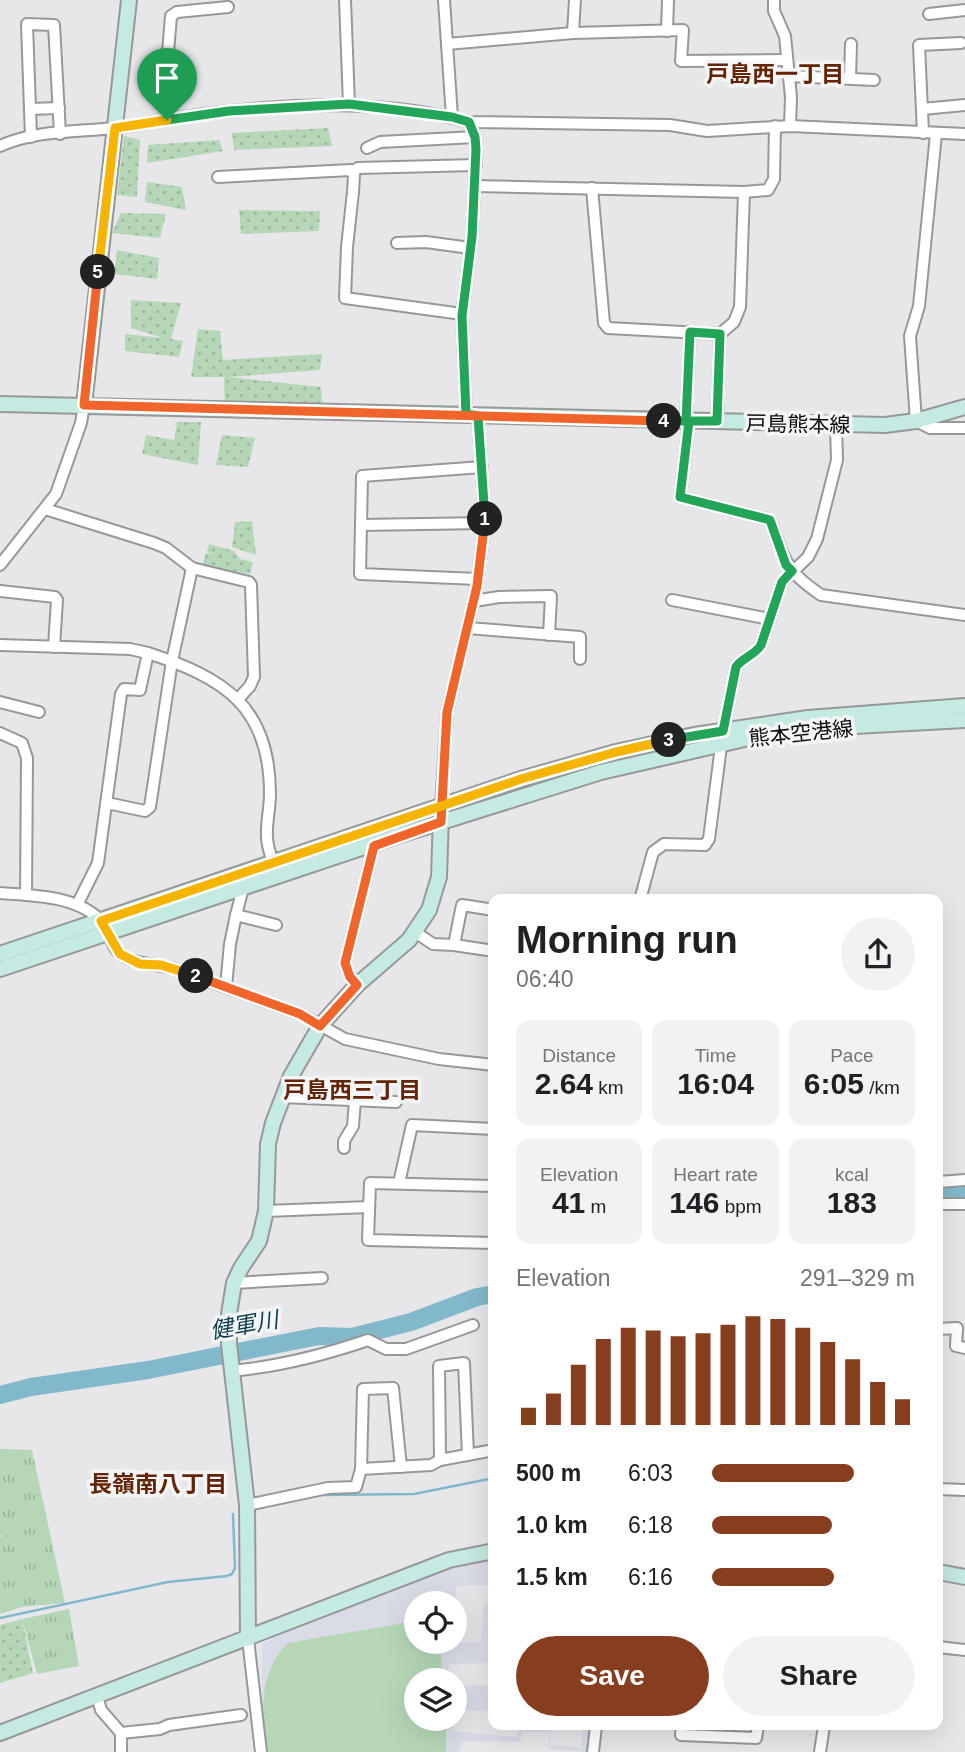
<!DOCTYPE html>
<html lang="en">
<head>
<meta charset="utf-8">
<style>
	:root { --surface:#fff; --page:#f2f2f2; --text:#202124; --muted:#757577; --accent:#863e1f }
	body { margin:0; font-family:Helvetica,"Noto Sans JP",sans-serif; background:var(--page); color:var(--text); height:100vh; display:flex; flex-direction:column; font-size:26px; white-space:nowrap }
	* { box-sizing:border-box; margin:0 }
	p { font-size:23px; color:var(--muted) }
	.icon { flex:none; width:38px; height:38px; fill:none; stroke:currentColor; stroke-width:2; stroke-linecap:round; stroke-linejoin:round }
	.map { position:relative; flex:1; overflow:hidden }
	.drawer { position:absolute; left:488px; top:894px; width:455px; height:836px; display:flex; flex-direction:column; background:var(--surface); border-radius:14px; box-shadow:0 7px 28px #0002 }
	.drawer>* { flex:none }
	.fabs { position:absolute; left:404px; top:1591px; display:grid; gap:14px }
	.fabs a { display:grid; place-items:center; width:63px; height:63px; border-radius:50%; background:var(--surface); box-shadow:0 7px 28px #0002; font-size:35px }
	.pin { position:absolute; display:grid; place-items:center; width:60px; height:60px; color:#fff; margin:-72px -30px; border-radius:50% 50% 50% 0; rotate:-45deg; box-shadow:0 0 7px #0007 }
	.pin .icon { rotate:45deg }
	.km { position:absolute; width:35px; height:35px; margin:-18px; border-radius:50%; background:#222; color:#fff; font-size:19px; line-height:35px; text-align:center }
	.round { display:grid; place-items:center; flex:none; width:74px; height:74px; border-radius:37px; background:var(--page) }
	.headline { display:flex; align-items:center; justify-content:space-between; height:119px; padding:0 28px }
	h1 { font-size:38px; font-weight:700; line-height:52px }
	.stats { display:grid; grid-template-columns:repeat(3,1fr); gap:10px; height:119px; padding:7px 28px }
	.stats div { display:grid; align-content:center; border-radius:14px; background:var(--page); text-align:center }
	.stats b { font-size:30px; font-weight:700 }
	.stats small { font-size:19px; font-weight:400 }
	.stats p { font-size:19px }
	.chart { height:196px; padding:14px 28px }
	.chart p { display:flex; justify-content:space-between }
	.chart svg { width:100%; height:126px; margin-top:7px; stroke:var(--accent); stroke-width:6 }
	.primary-button { display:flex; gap:14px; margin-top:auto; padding:14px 28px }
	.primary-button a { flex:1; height:80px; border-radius:42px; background:var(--accent); color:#fff; font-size:28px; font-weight:700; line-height:80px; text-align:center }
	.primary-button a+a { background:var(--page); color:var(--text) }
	ul { padding:0 28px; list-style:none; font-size:23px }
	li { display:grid; grid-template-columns:112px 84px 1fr; align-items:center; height:52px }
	li i { height:18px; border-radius:9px; background:var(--accent) }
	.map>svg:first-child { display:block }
	.built { fill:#d9dce6 }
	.grass { fill:url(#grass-tufts) }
	.park { fill:url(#park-dots) }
	.pitch { fill:#b5d7b7 }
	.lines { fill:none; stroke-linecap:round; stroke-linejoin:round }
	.stream { stroke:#82b9ca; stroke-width:2.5 }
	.river { stroke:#82b9ca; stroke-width:18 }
	.street-casing { stroke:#97989a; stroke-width:14 }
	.secondary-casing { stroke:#97989a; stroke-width:18 }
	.street { stroke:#fff; stroke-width:10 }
	.secondary { stroke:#c4eae2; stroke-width:14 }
	.split-1-casing { stroke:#fff; stroke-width:14 }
	.split-2-casing { stroke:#fff; stroke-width:14 }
	.split-3-casing { stroke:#fff; stroke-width:14 }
	.split-4-casing { stroke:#fff; stroke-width:14 }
	.split-5-casing { stroke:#fff; stroke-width:14 }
	.split-6-casing { stroke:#fff; stroke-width:14 }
	.split-1 { stroke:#22a559; stroke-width:9 }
	.split-2 { stroke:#f0652b; stroke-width:9 }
	.split-3 { stroke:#f5b400; stroke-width:9 }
	.split-4 { stroke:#22a559; stroke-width:9 }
	.split-5 { stroke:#f0652b; stroke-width:9 }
	.split-6 { stroke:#f5b400; stroke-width:9 }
	.labels { text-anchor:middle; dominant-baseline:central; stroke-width:7; stroke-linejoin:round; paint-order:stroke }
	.street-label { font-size:21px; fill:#0c0c0d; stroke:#f4f5f7 }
	.neighbourhood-label { font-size:23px; font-weight:bold; fill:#642506; stroke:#f4f5f7 }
	.water-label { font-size:23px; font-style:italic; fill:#0d3f4c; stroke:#f4f5f7 }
</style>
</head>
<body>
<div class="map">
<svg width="965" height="1752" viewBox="0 0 965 1752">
	<defs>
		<pattern id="grass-tufts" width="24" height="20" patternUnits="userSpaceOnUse" patternTransform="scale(1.75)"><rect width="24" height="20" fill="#b5d7b7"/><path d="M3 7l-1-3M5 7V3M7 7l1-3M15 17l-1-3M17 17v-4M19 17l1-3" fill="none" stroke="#9ab79c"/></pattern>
		<pattern id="park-dots" width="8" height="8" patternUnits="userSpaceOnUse" patternTransform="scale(1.75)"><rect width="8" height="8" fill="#b5d7b7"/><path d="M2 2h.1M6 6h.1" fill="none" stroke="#9ab79c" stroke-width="1.8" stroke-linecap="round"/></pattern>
	</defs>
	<rect width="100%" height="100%" fill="#e7e7ea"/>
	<g class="built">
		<path d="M493,1558V1585L456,1586L455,1642H481L484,1602H493L492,1605L493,1663L449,1664V1680H443L440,1642H455V1603H416V1621L358,1632L264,1731L262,1715V1644L287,1630L410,1581L451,1566Z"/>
		<path d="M493,1685V1712L455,1709V1686Z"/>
		<path d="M446,1719H454L453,1731L516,1737L518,1726H551L550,1745L581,1748L583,1726H592L588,1752L549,1749V1732H522L520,1742L462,1741L459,1752H446Z"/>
	</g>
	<g class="grass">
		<path d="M0,1449L32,1450L65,1603L22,1607L0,1614V1537L3,1536L0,1535Z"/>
		<path d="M69,1609L79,1666L37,1674L22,1619Z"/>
	</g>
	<g class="park">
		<path d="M328,128L332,146L234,150L232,133Z"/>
		<path d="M124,136L140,140L137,197L117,195Z"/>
		<path d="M219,140L223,151L147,163L148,145Z"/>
		<path d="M147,182L182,187L186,210L145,202Z"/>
		<path d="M239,210L320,211L319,231L241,234Z"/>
		<path d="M121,213L166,214L160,238L112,233Z"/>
		<path d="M117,250L159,258L157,279L114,274Z"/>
		<path d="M131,300L181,303L171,339L183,341L179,357L125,351V334L163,338L131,328Z"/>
		<path d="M198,329L220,331L223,360L322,354L320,370L229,377L321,387L322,406L225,410L224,377H191Z"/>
		<path d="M177,422H201L198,465L142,454L146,435L174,440Z"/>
		<path d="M222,435L255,438L248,467L216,465Z"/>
		<path d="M252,521L256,555L232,547L235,522Z"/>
		<path d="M209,544L234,551L240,559L253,562L250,574L202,566L206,553L216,554L207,552Z"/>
		<path d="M22,1619L33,1673L0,1683V1625Z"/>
	</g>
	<path class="pitch" d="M416,1621V1642H440L443,1680H416V1718L446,1719V1752H266C262,1714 258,1671 288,1643Z"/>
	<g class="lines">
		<g class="stream">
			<path d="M306,1498L320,1495L414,1494L494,1478"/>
			<path d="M0,1618L168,1582L227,1576L232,1574L235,1568L233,1514"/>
		</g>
		<g class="river">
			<path d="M938,1195H965"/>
			<path d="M0,1395L31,1387L148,1370L319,1336L352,1337L411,1322L477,1297L494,1294"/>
		</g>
		<defs>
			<g id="street">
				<path d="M345,0L349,104"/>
				<path d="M444,0L452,117"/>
				<path d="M774,0V11L785,36L791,97L790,126"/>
				<path d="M929,14L965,10"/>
				<path d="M667,31L668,0"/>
				<path d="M573,33L575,0"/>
				<path d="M447,44L573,33L683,30L681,61L787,60"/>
				<path d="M789,76L874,80"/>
				<path d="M850,78L851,44"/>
				<path d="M30,109L59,108"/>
				<path d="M922,109L965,105"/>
				<path d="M167,120L166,77L171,16L177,12L228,7"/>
				<path d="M923,133L919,45L961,43"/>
				<path d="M936,134L919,306L910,336L916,421L930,428H965"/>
				<path d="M31,137L27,24L54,25L60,134"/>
				<path d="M0,146C35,130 77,132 115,128C154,123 192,114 231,111C310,103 391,101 469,122L670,125L707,131L790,126L965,134"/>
				<path d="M367,148L380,142L475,137"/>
				<path d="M352,172L358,168L476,165"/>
				<path d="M218,177L351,170L354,175L353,192L347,247L345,298L462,314"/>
				<path d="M475,186L744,192L768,190L774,179L775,126"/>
				<path d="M592,188L604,323L608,328L720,334"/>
				<path d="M397,243L426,242L470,248"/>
				<path d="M466,414L462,316L472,237L476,149L475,137L469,122"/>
				<path d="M686,421L690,332"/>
				<path d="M689,421L680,497L770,520C785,560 784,570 821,595L965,615"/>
				<path d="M717,421L720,334L734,322L740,307L744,192"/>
				<path d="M45,509L154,543L166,548L192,568L249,582L251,585L254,677L250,686L238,699"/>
				<path d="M361,525L485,523"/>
				<path d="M0,565L56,494L81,423L84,405"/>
				<path d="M478,579L360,574L362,476L482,467"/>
				<path d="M0,591L55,597L57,600L54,647"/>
				<path d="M672,600L770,619"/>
				<path d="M474,601L499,597L551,596L549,635"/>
				<path d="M468,628L580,637V659"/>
				<path d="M0,645L130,649L148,653L140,690L124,689L121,694L98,863L77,905"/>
				<path d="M148,653C224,678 270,706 270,794C270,809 266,823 267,837C267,846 271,855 273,864"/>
				<path d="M0,702L39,712"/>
				<path d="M0,733L22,743L27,758L26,895"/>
				<path d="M107,803L145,811L150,807L172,661L192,568"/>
				<path d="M441,806L447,712L477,586L485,519L478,416"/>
				<path d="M243,888L236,915L276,925"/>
				<path d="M0,893C34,896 79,895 103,923C111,933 111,948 122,955C138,966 157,963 175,969L300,1014L345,1039L439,1059L494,1065"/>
				<path d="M640,900L653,852L664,844L705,845L709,839L723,731L736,667C742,658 755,655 761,645L782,582L808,557L817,539L837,460L836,425"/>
				<path d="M415,932L433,944L454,945L462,905L494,910"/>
				<path d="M454,945L494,951"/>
				<path d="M357,985L350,977L345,963L374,846"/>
				<path d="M226,987L230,944L236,915"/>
				<path d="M282,1097L396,1102"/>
				<path d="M344,1148V1141L353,1126L355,1100"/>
				<path d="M938,1182L965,1180"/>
				<path d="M399,1183L412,1125L494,1129"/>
				<path d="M494,1186L370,1183L368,1240L494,1243"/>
				<path d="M938,1204H965"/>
				<path d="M266,1211L369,1207"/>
				<path d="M234,1283L322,1278"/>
				<path d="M938,1329L957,1328L956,1346L965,1348"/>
				<path d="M230,1371C277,1367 324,1355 368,1340L386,1349H406L473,1325"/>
				<path d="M440,1460L439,1366L464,1363L468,1455"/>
				<path d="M361,1469L363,1389L393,1388L401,1467"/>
				<path d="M938,1489L965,1490"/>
				<path d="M247,1505L328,1488L356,1487L361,1469L431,1465L440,1460L494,1450"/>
				<path d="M248,1639L261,1752"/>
				<path d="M938,1647L965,1650"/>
				<path d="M97,1696L101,1710L121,1733V1752"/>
				<path d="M682,1726L681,1735L756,1738L758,1726"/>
				<path d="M121,1733L160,1729L169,1725L241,1715"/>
				<path d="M593,1752L596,1726"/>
				<path d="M820,1752L824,1726"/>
			</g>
			<g id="secondary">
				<path d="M0,404L885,425L916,421L965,407"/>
				<path d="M84,405L129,0"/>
				<path d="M0,954L521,779L616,752L694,735L808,718L965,706"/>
				<path d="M0,969L400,835L601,772L749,738L855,726L965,720"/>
				<path d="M938,1572L965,1577"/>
				<path d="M248,1639L247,1505L229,1344V1314L234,1283L241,1268L259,1241L266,1211L268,1144L273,1123L291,1076L320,1026L357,985L409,940L429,910L439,877L441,815"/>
				<path d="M0,1733L449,1560L494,1551"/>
			</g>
		</defs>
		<use href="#street" class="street-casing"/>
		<use href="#secondary" class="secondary-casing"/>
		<use href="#street" class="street"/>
		<use href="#secondary" class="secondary"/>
	</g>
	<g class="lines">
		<defs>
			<path id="split-1" d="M167,120L229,111L349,104L452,117L469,122L475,137L476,149L472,237L462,316L466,414L478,416L485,519"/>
			<path id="split-2" d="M196,976L300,1014L320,1026L357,985L350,977L345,963L374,846L441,822L447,712L477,586L485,519"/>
			<path id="split-3" d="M196,976L161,965L140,964L120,954L101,921L521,779L616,752L669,740"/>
			<path id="split-4" d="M664,421H686L690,332L720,334L717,421H689L680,497L770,520L786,565L792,571L782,582L761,645C755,655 742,658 736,667L723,731L669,740"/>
			<path id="split-5" d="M98,272L84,405L664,421"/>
			<path id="split-6" d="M98,272L115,128L167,120"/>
		</defs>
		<use href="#split-1" class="split-1-casing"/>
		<use href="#split-2" class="split-2-casing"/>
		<use href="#split-3" class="split-3-casing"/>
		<use href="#split-4" class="split-4-casing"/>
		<use href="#split-5" class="split-5-casing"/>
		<use href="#split-6" class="split-6-casing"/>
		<use href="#split-1" class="split-1"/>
		<use href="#split-2" class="split-2"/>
		<use href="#split-3" class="split-3"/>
		<use href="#split-4" class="split-4"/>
		<use href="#split-5" class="split-5"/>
		<use href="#split-6" class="split-6"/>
	</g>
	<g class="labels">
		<g class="street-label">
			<text transform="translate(798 424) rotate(1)">戸島熊本線</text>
			<text transform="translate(801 733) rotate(-6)">熊本空港線</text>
		</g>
		<g class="neighbourhood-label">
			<text x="775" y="74">戸島西一丁目</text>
			<text x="352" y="1090">戸島西三丁目</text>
			<text x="158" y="1484">長嶺南八丁目</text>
		</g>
		<g class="water-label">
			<text transform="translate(244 1325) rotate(-10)">健軍川</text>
		</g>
	</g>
</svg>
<div class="fabs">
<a><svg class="icon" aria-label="locate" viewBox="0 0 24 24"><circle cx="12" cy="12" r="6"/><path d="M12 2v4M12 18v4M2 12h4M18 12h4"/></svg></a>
<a><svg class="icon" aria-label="layers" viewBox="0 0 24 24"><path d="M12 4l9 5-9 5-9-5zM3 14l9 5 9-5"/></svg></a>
</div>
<div class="pin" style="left:167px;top:120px;background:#1e9e55"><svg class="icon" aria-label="arrive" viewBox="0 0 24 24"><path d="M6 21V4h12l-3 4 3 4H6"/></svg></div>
<b class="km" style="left:485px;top:519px">1</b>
<b class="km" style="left:196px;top:976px">2</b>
<b class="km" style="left:669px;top:740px">3</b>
<b class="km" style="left:664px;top:421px">4</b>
<b class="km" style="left:98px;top:272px">5</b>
<section class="drawer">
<div class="headline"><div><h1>Morning run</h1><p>06:40</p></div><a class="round"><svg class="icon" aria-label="share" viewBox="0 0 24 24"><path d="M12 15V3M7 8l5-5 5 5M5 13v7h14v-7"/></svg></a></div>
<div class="stats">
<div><p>Distance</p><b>2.64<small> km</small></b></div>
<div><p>Time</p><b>16:04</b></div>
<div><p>Pace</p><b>6:05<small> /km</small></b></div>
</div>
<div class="stats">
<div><p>Elevation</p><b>41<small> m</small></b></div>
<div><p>Heart rate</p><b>146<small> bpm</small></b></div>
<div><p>kcal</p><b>183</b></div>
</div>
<div class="chart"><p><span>Elevation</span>291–329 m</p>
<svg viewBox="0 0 160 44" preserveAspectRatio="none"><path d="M5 44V38M15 44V33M25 44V23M35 44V14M45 44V10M55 44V11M65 44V13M75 44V12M85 44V9M95 44V6M105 44V7M115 44V10M125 44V15M135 44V21M145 44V29M155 44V35"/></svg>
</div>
<ul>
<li><b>500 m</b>6:03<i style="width:70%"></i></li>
<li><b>1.0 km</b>6:18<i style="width:59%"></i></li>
<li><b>1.5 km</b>6:16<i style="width:60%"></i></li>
</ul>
<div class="primary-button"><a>Save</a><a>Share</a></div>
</section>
</div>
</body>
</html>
